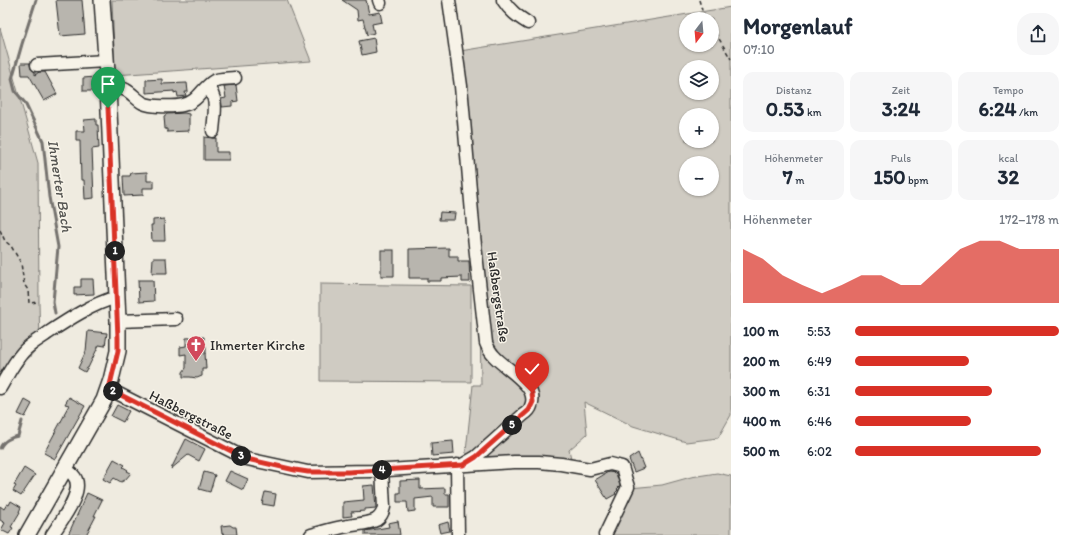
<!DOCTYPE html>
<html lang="de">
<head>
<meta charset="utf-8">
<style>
	:root { --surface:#fff; --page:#f6f6f7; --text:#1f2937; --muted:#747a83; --accent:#d93025 }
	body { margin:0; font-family:Itim,sans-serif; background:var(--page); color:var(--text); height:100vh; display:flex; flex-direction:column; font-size:15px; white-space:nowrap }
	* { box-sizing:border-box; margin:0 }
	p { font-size:13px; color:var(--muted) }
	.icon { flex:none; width:22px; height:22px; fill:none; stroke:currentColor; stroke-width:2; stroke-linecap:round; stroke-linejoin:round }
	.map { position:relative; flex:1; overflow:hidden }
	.side { display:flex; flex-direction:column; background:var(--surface); width:340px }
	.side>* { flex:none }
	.needle { width:26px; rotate:196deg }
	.buttons { position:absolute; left:679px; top:12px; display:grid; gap:8px }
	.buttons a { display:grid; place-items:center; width:40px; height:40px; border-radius:50%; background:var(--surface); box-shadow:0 1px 3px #0004; font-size:20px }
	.pin { position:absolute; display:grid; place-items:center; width:34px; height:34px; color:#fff; margin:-41px -17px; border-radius:50% 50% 50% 0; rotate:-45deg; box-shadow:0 0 4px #0007 }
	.pin .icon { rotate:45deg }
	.km { position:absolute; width:20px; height:20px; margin:-10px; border-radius:50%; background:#222; color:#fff; font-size:11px; line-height:20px; text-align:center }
	.round { display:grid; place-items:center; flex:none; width:42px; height:42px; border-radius:16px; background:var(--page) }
	.head { display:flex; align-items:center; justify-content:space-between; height:68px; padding:0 12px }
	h1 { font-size:22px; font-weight:700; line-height:30px }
	.metrics { display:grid; grid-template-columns:repeat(3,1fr); gap:6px; height:68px; padding:4px 12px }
	.metrics div { display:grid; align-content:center; border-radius:10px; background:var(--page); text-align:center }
	.metrics b { font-size:20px; font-weight:700 }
	.metrics small { font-size:11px; font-weight:400 }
	.metrics p { font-size:11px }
	.chart { height:112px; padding:8px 12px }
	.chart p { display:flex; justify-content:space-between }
	.chart svg { width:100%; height:72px; margin-top:4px; fill:var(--accent); opacity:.7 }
	ul { padding:0 12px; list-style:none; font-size:13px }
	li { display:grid; grid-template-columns:64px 48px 1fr; align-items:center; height:30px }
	li i { height:10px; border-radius:5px; background:var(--accent) }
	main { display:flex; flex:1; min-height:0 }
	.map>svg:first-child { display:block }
	.green { fill:#cfcbc2; stroke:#7d7b76; fill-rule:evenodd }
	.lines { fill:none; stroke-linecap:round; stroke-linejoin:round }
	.stream { stroke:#74726e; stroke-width:3 }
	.building { fill:#b8b5ae; stroke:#2b2b2b }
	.minor-casing { stroke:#2b2b2b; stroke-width:15 }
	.major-casing { stroke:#2b2b2b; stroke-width:18 }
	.path { stroke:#2b2b2b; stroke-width:1.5; stroke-dasharray:4 3; stroke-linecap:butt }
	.minor { stroke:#f7f3e8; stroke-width:12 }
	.major { stroke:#f7f3e8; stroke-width:15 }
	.route-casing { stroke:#fff; stroke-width:8 }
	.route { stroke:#d93025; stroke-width:5 }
	.labels { text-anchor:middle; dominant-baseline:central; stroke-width:3; stroke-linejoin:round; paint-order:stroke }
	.street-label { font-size:14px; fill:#2b2b2b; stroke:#f7f3e8 }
	.poi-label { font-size:14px; fill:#2b2b2b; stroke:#f7f3e8; text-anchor:start }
	.water-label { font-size:15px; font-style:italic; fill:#555552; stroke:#f7f3e8 }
</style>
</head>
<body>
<main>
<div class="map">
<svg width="731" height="535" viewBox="0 0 731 535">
	<rect width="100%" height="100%" fill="#efebe0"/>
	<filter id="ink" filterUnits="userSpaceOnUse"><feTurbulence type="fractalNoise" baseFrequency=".025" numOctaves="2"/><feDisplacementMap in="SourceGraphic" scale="8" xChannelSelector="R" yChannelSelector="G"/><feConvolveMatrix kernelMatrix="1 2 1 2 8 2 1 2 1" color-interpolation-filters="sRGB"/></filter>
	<g filter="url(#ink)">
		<g class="green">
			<path d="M112,0H287L311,61L115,75Z"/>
			<path d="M731,7V415L718,438L686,442L633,426L584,402L587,434L569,450L572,462L465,461L473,385H481L480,321L460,51ZM686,19H712V45H686ZM686,67H712V93H686ZM686,115H712V141H686ZM686,163H712V189H686Z"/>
			<path d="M0,28L38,163L39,302L40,345L0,391Z"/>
			<path d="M320,284L471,286V382L320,381Z"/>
			<path d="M717,473L731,476V535H607L630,488L662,485L691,477Z"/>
		</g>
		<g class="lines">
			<g class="stream">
				<path d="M36,0L22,44L12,79L15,91L25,103L43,141L49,197L58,247L53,302L55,313"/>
				<path d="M0,448C3,441 11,437 18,436L22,421"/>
			</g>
		</g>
		<g class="building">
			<path d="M56,0H82L85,34L60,36Z"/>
			<path d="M342,0H366L369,14L380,12L382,22L372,24L374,33L367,35L363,19L358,20L357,10Z"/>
			<path d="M374,38L376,52L362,55L359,41Z"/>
			<path d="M21,63H30L31,69L35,72V75L39,72H45L57,94L44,101L29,75H22Z"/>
			<path d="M95,77V91H83V78Z"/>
			<path d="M162,79V84L187,83L188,92H185L186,96L178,97L177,92L174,93V91L146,93V80Z"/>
			<path d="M236,85L238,101L232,102V106L222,107L221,99L226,98L224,86Z"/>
			<path d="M184,113L189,114V131L167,132V129H165L164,116L167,114Z"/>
			<path d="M96,119V125H98L99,148L92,149L94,198L85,199L84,180H81L80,141H76V131H85L84,120Z"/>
			<path d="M204,137L213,138H216V152H229V160H204Z"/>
			<path d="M147,172V181H154V188H143V195L124,196L123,176H130L131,173Z"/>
			<path d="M440,212L455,213L454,220H439Z"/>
			<path d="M164,219L165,241H152L151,225H153V220Z"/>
			<path d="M449,248V256H458V261H469L470,282H462V277L441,278V281H427V278H409V249Z"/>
			<rect x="381" y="250" width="13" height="26"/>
			<path d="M153,258H166L167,273H152Z"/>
			<path d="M81,279H93L94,294L74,295V287H81Z"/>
			<path d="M138,280H153L154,301L139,302Z"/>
			<path d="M88,331L107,333L105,346L99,345L88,368H87L85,372L78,368L86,351Z"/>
			<path d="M204,337V346H206V353H205L206,369H202V376L197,378L190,377H183V372L186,368V354L180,355V347L186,346V338Z"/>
			<path d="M69,397L85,406L55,459L44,453L65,414H64L69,405L65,404Z"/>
			<path d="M25,400L32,404L25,417L18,414Z"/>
			<path d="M117,405L129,411L123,422L111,416Z"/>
			<path d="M186,439L205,449L199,461L188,455L171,469Z"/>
			<path d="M453,441L454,454L432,456L431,443Z"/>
			<path d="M638,453L644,468L634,472L629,459Z"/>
			<path d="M114,459L125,465L123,467L128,470L127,471L131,473L125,480L121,482L114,478L110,483L103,479Z"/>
			<path d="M24,468L35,475L21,496L13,491L16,486L14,485Z"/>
			<path d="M230,471L248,479L243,490L225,481Z"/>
			<path d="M204,472L215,475L210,492L199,489Z"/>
			<path d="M608,472L616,473L620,486L617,489L618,490L615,493L616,494L607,499L595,480Z"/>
			<path d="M420,480V489L445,488V494H449V507H433V497L415,499V511L408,512L407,502H397V493H400V481Z"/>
			<path d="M374,485L376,508L365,509V511L351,512L352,516L343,517V502L364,500L363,486Z"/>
			<path d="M265,492L276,494L274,506L262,504Z"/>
			<path d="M87,493L102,500L94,516H96L86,535H68Z"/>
			<path d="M11,501L21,507L19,512H20L11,527L13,528L9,534L1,530L5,523L0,520V506L4,509L7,504L9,505Z"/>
			<path d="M398,521L400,535H365V531L389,527L388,523Z"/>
			<path d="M448,522L450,531L440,533L438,525Z"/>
			<path d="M230,525L233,527H236L237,535H225L224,533L222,534L221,526Z"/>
		</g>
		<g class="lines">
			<defs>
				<g id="minor">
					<path d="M379,0L380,3"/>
					<path d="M449,0L461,86L474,236L486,343C488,348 490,352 494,356C505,369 540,386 531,406C530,410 526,413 523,415L476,457L464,464"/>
					<path d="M503,0C510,11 517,16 528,23"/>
					<path d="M37,65L106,61"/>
					<path d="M108,87C114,88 121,87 126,90C132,93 137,100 143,103C151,107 174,107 183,105C198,102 202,88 214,81C219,78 229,79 235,78"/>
					<path d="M207,87C219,98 214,116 213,131"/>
					<path d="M118,321L176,319"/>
					<path d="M0,388C7,376 14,362 23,352C30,344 40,339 48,333C69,319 92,304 117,297"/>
					<path d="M109,389L247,459L308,472L372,471L514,462H539L561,464L590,469L610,464L622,467L628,487L605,535"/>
					<path d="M457,465L458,535"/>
					<path d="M52,535C60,522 87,489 73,475C71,472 67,471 65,469"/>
					<path d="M311,535C323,532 335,528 348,526C357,524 368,524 376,520C381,517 383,512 384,507L382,470"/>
				</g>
				<path id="major" d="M27,535L104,400L111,380L118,351V321L108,87L102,0"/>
			</defs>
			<use href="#minor" class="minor-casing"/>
			<use href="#major" class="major-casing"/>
			<g class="path">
				<path d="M699,0L702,10L707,19"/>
				<path d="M712,27L731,59"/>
				<path d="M0,230L5,241L11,246L21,263L24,284L28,290L29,303L39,302"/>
			</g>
			<use href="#minor" class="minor"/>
			<use href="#major" class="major"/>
		</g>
	</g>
	<g class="lines" filter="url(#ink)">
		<defs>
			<path id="route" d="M108,108L118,338V351L109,389L247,459L295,470L308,472H348L463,465L476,457L529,410L533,402L532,393"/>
		</defs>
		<use href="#route" class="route-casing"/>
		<use href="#route" class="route"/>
	</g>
	<defs>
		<symbol id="church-pin" viewBox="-11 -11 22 30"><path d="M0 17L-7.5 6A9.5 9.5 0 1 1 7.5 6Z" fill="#d1495b" stroke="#f7f3e8"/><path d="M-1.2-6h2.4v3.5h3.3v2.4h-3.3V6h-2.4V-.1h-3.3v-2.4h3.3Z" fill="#fff"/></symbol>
	</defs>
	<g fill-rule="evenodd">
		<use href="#church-pin" x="185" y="334" width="22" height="30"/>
	</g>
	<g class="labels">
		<g class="street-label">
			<text transform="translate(498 297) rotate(82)">Haßbergstraße</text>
			<text transform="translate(191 415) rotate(27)">Haßbergstraße</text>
		</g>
		<g class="poi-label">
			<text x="210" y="345">Ihmerter Kirche</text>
		</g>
		<g class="water-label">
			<text transform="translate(60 186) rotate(81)">Ihmerter Bach</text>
		</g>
	</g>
</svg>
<div class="buttons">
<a><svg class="needle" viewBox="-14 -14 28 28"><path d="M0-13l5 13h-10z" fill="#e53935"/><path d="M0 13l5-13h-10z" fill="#747a83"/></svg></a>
<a><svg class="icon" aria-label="layers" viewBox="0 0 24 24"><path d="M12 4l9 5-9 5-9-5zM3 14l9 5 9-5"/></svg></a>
<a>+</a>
<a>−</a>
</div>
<div class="pin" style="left:108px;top:108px;background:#1e9e55"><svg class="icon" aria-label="arrive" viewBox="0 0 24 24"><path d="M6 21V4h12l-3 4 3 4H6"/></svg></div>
<div class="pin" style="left:532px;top:393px;background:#d93025"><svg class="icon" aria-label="check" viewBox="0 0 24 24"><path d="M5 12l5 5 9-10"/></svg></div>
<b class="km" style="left:115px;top:251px">1</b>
<b class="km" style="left:113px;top:391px">2</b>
<b class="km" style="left:241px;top:456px">3</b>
<b class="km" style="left:382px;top:470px">4</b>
<b class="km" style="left:512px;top:425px">5</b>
</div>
<section class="side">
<div class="head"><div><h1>Morgenlauf</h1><p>07:10</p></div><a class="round"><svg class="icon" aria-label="share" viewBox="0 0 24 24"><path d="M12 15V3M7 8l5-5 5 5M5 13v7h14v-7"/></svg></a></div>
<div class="metrics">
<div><p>Distanz</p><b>0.53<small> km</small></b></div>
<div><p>Zeit</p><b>3:24</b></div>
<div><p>Tempo</p><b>6:24<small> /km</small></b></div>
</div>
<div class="metrics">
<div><p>Höhenmeter</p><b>7<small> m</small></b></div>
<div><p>Puls</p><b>150<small> bpm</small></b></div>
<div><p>kcal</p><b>32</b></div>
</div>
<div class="chart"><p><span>Höhenmeter</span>172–178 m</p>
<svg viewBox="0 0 160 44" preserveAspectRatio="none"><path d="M0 44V11L10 17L20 27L30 33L40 38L50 33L60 27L70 27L80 33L90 33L100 22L110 11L120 6L130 6L140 11L150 11L160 11V44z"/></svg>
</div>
<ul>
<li><b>100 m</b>5:53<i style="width:100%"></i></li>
<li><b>200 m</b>6:49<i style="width:56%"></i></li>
<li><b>300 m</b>6:31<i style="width:67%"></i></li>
<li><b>400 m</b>6:46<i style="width:57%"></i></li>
<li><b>500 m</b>6:02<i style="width:91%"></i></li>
</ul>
</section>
</main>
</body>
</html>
